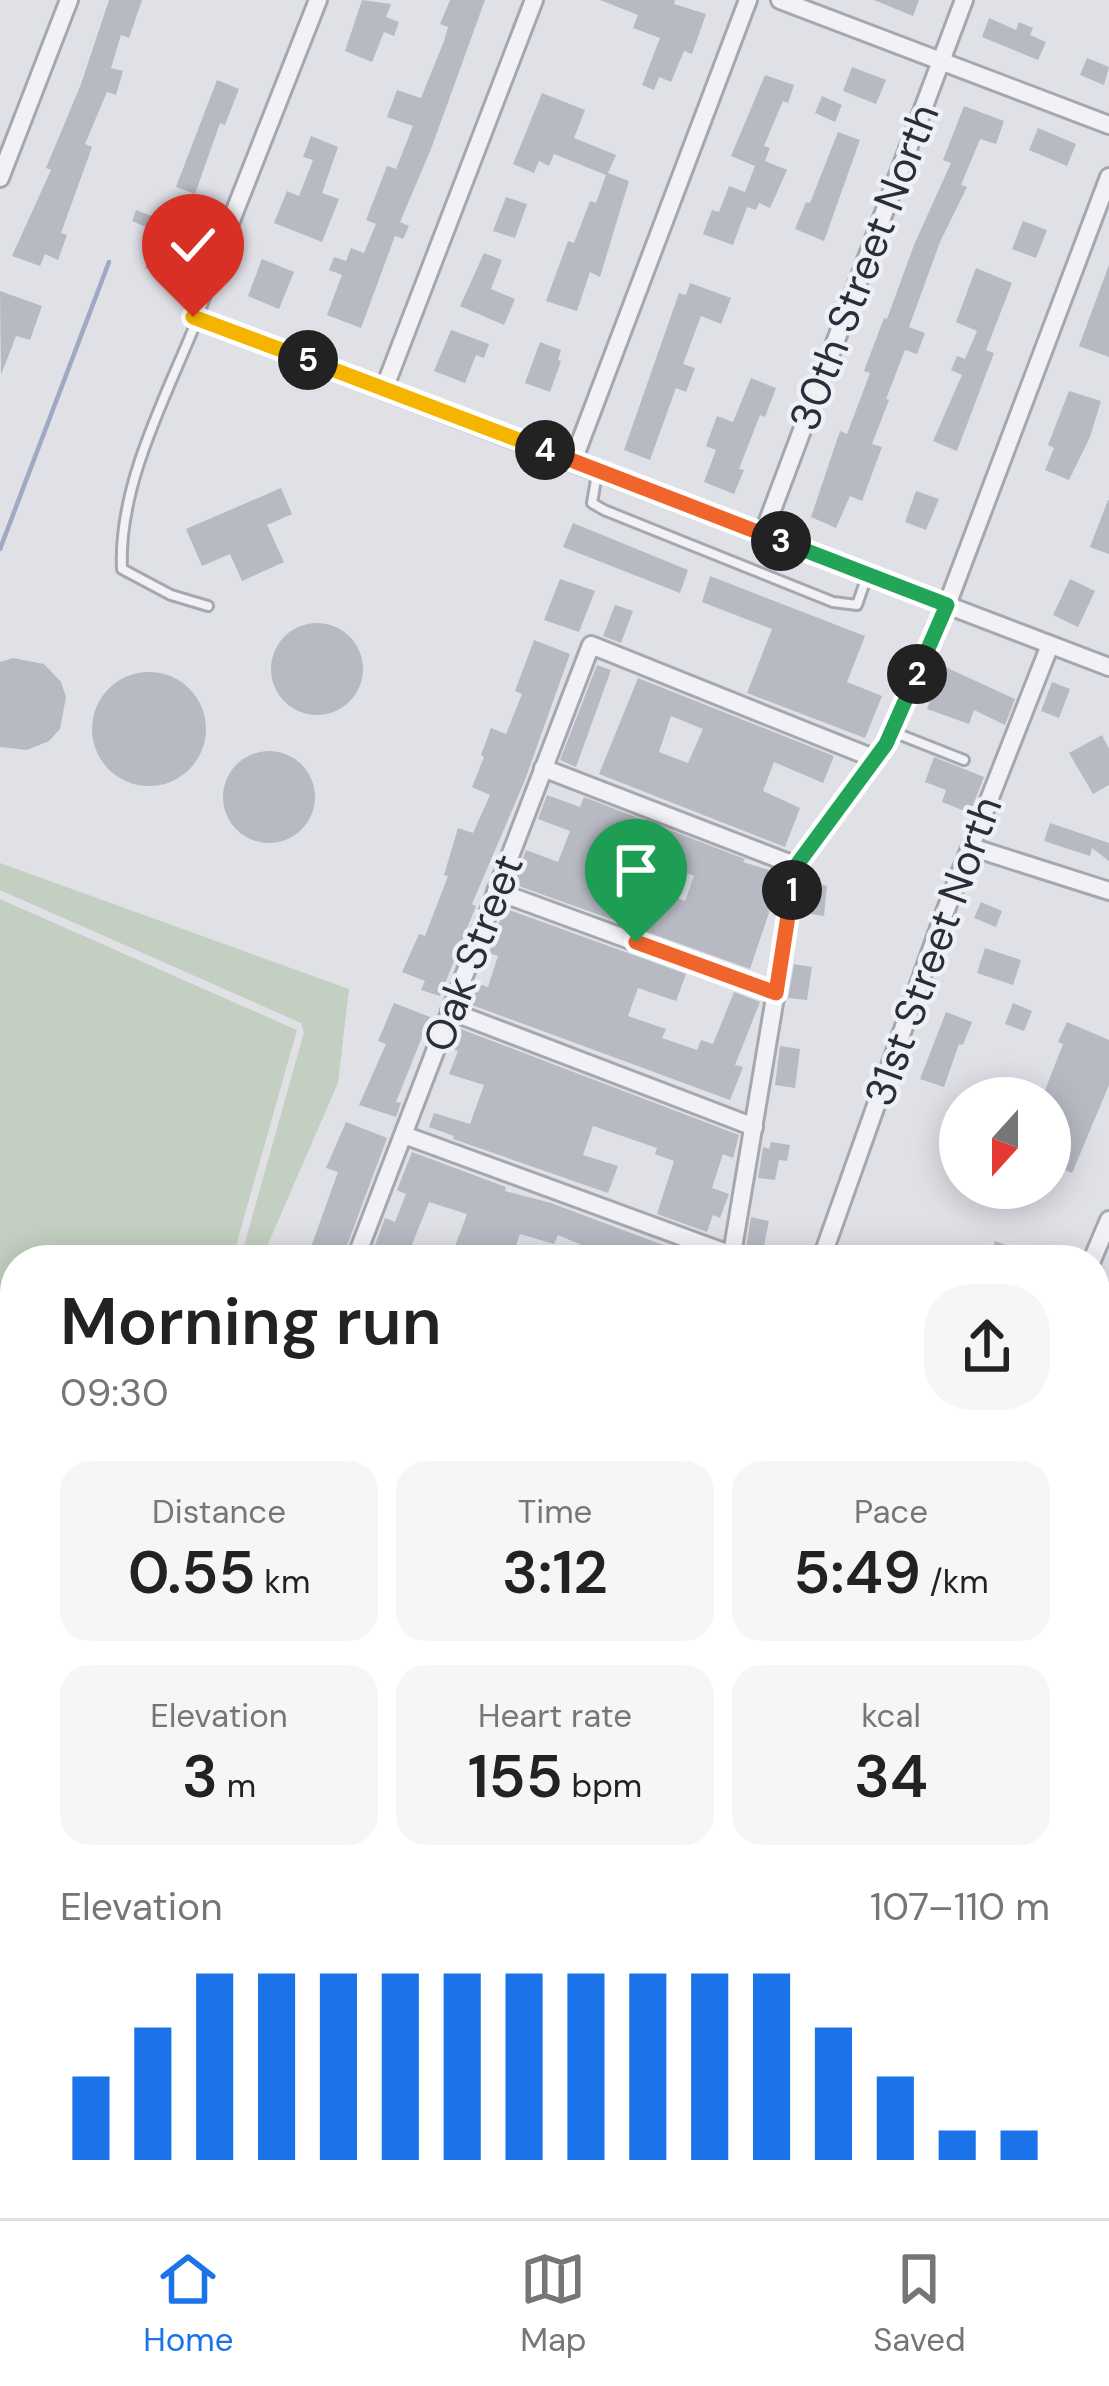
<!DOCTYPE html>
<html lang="en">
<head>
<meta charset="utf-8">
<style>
	:root { --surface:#fff; --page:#f6f6f6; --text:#222; --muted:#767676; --line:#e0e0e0; --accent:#1a73e8 }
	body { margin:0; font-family:"DM Sans",sans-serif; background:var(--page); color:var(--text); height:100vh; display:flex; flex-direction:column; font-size:45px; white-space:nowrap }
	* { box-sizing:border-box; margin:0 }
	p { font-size:39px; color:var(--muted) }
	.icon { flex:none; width:66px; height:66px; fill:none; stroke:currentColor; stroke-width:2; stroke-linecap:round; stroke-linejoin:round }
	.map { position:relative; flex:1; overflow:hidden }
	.panel { position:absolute; left:0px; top:1245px; width:1110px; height:975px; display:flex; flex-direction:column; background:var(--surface); border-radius:48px 48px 0 0; box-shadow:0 6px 30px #0003 }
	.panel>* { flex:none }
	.needle { width:78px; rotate:201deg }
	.fabs { position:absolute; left:939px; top:1077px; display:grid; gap:24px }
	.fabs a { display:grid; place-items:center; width:132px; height:132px; border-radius:50%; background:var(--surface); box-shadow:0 6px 30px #0003; font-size:60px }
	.pin { position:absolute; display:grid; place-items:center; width:102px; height:102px; color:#fff; margin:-123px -51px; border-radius:50% 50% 50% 0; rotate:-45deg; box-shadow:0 0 12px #0007 }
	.pin .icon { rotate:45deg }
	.km { position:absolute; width:60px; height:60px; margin:-30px; border-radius:50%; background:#222; color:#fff; font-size:33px; line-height:60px; text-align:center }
	.round { display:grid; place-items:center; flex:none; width:126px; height:126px; border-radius:48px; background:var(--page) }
	.headline { display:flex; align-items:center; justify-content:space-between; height:204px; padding:0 60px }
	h1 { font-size:66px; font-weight:600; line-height:90px }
	.stats { display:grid; grid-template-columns:repeat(3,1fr); gap:18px; height:204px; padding:12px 60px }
	.stats div { display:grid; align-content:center; border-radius:30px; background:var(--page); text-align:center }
	.stats b { font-size:60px; font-weight:600 }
	.stats small { font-size:33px; font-weight:400 }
	.stats p { font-size:33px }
	.chart { height:336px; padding:24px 60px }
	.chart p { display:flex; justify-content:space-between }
	.chart svg { width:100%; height:216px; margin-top:12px; stroke:var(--accent); stroke-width:6 }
	.tab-bar { display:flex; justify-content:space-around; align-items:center; height:168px; border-top:3px solid var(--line); background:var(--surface); font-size:33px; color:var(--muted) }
	.tab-bar a { display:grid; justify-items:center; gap:6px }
	.tab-bar .on { color:var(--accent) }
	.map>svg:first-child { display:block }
	.green { fill:#c3d0c1 }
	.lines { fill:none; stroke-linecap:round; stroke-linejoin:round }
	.stream { stroke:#9eaac3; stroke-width:4.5 }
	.canal { stroke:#9eaac3; stroke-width:18 }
	.building { fill:#b7bac3; fill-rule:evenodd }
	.lane-casing { stroke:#a5a8b0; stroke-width:14 }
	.street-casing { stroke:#a5a8b0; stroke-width:22 }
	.lane { stroke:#f2f2f6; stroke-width:8 }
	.street { stroke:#f2f2f6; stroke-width:16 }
	.split-1-casing { stroke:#fff; stroke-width:24 }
	.split-2-casing { stroke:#fff; stroke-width:24 }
	.split-3-casing { stroke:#fff; stroke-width:24 }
	.split-4-casing { stroke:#fff; stroke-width:24 }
	.split-5-casing { stroke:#fff; stroke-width:24 }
	.split-6-casing { stroke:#fff; stroke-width:24 }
	.split-1 { stroke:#f0652b; stroke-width:15 }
	.split-2 { stroke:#22a559; stroke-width:15 }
	.split-3 { stroke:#22a559; stroke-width:15 }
	.split-4 { stroke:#f0652b; stroke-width:15 }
	.split-5 { stroke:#f5b400; stroke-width:15 }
	.split-6 { stroke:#f5b400; stroke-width:15 }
	.labels { text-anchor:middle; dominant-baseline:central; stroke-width:9; stroke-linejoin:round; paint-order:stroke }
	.street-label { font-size:42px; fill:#2a2e3c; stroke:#eff0f5 }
</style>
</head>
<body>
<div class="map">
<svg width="1109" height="2218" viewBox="0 0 1109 2218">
	<rect width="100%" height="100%" fill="#dfe1e7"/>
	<g class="green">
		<path d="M0,863L349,989L338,1083L261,1260H240L304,1032L301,1023L0,890Z"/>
		<path d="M0,899L297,1030L232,1260H15V2205H473L493,2218H0Z"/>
		<path d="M531,2205H630L628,2218H555Z"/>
	</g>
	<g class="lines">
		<g class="stream">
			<path d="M0,549L109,262"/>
			<path d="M1095,1449L1109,1440"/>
			<path d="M412,2218L417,2205"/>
		</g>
		<path class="canal" d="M2,2218L26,2205"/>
	</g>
	<g class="building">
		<path d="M109,0H142L129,38L121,35L111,68L123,71L116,95L107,92L85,144L92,147L61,233L67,235L58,260L45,254L40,266L12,256L51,170L46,168L81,84Z"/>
		<path d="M362,0L391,4L386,17L399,22L394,36L384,32L372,62L345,51Z"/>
		<path d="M450,0H485L431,149L400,222L409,226L403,239L395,236L361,328L327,315L342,275L329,270L334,257L346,261L351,248L364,253L376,224L366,220L387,166L396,169L413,126L387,117L397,90L421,98L444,41L448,27L440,24Z"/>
		<path d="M600,0H675L674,4L706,14L692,54L684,51L671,82L659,77L654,90L642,85L660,38L633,28L638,15Z"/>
		<path d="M874,0H919L913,16Z"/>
		<path d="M989,18L1016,30L1019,22L1033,28L1030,35L1046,42L1038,60L982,37Z"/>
		<path d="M1087,58L1109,67L1104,85L1080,75Z"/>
		<path d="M852,67L886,80L876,104L843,91Z"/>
		<path d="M765,75L794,85L788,103L783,101L764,146L770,148L765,161L787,170L770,208L759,203L756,210L747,207L733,245L703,234L712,210L719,212L729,186L745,192L755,166L731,156Z"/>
		<path d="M217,80L239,89L225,125L220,123L195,194L176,187Z"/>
		<path d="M542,93L585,110L574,138L616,155L608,173L629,181L600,277L590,272L577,311L546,301L568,241L574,243L590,201L596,203L606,175L554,154L549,166L539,161L534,173L513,164Z"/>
		<path d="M822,96L842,105L835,122L815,113Z"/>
		<path d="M964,106L1004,121L996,144L980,139L961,185L967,187L940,242L909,327L925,333L917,354L905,350L886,399L889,400L872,444L882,447L862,501L850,496L836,528L811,517L840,431L847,434L870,373L864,371L884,318L887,319L914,245L951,163L943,160Z"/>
		<path d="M1038,128L1076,144L1067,166L1029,150Z"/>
		<path d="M838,132L860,140L824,241L795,229L806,202L810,203Z"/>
		<path d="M311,136L338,147L322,193L339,199L322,242L274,223L287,191L299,196L313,160L303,157Z"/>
		<path d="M506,197L527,204L515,238L493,231Z"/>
		<path d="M136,210L165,221L170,210L193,220L168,278L145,268L160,233L132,221Z"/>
		<path d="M1023,221L1047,230L1036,258L1012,249Z"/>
		<path d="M484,253L502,260L491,289L515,299L504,325L460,306Z"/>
		<path d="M262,259L294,272L279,309L248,296Z"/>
		<path d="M1109,265V357L1079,346Z"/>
		<path d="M976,268L1012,283L986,350L994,353L957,451L933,441L962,375L951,370L957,356L965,359L977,331L956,322Z"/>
		<path d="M690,283L731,298L721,324L701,316L683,364L695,368L686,392L676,388L650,460L624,450L679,293L686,295Z"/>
		<path d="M0,291L42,306L30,340L16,336L1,375Z"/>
		<path d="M451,330L489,344L484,358L476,355L465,383L434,371Z"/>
		<path d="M540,342L561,350L558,360L561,361L550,392L525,383Z"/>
		<path d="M751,378L776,388L765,417L760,415L739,469L744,470L734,494L704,482L716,450L706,446L717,416L733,422Z"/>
		<path d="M1069,391L1101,401L1090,437L1069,480L1045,470L1054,448L1048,445Z"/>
		<path d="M281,488L292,514L267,525L284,562L242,581L230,554L202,566L186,529Z"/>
		<path d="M916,491L939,499L926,530L905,522Z"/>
		<path d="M1108,500H1109V554L1090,547Z"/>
		<path d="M573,523L688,570L680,593L563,547Z"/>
		<path d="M710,576L865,636L847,682L882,696L865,738L747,693L772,629L702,602Z"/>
		<path d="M560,579L595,591L579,632L544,620Z"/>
		<path d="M1070,579L1095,591L1078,627L1053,615Z"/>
		<path d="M615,605L633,611L621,643L603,636Z"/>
		<circle cx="317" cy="669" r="46"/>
		<path d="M534,640L570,654L525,780L472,904L476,906L440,996L421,990L425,981L402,972L419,934L425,936L448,876L444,875L458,828L473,833L490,795L472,787L484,757L481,755L491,728L506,734L522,694L515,691Z"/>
		<path d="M13,658L44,664L61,682L66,697L60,729L49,741L27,750L0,747V662Z"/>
		<path d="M597,665L611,670L576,767L560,760Z"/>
		<path d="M943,666L1015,699L1005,725L974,710L969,724L927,709Z"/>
		<circle cx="149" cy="729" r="57"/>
		<path d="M638,678L834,756L823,783L774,762L763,791L800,808L785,847L599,774ZM671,716L703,729L688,763L659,752Z"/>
		<path d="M1052,682L1070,689L1059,718L1041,711Z"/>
		<path d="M1102,735L1109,749V785L1093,794L1069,753Z"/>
		<circle cx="269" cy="797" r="46"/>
		<path d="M934,757L984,777L970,813L942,802L946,790L925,782Z"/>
		<path d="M547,795L580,807L584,797L745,859L743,862L782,874L750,969L513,884L526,850L558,862L570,831L538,819ZM664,864L694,876L685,901L655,889Z"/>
		<path d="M1050,823L1109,843V861L1092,848L1090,856L1044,841Z"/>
		<path d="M808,881L827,886L824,916L804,913Z"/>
		<path d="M981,902L1002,911L996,927L974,918Z"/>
		<path d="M504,908L686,974L676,1001L638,988L628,1016L666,1029L662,1038L697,1050L701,1040L713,1044L734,992L760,1002L735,1065L743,1067L730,1100L469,1004L475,983L488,987L498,956L489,953Z"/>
		<path d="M985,948L1021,960L1013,985L977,973Z"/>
		<path d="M794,964L812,967L807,1000L788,998Z"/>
		<path d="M394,1003L430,1017L396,1102L401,1103L396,1117L359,1105L386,1044L378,1041Z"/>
		<path d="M1013,1003L1032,1011L1024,1031L1005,1024Z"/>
		<path d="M946,1012L972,1022L963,1045L959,1044L944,1087L920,1079Z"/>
		<path d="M1067,1022L1109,1040V1085L1072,1173L1050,1164V1098H1042L1063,1044L1058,1042Z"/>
		<path d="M458,1028L739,1135L733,1158L723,1154L712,1188L729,1194L720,1218L713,1215L707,1232L657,1214L674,1161L655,1154L657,1148L593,1126L583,1155L618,1166L608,1193L453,1139L454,1136L429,1127L434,1113L470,1124L484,1085L449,1074L458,1051L450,1048Z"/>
		<path d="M780,1046L800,1049L795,1088L775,1085Z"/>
		<path d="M346,1122L387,1138L342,1259L311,1247L338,1172L326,1168Z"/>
		<path d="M771,1142L790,1145L787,1161L779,1160L775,1180L758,1178L763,1147L769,1149Z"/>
		<path d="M412,1152L506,1187L505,1191L551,1203L703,1260H579L584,1246L558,1235L554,1244L520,1234L511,1260H450L467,1214L429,1202L407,1257L375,1245L385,1218L395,1222L406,1194L397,1190Z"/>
		<path d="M751,1217L769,1221L761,1260H744Z"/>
		<path d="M995,1241L1042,1259V1260H988Z"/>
		<path d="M1109,1619V1679L1095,1673V1652Z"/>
		<path d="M1108,1827H1109V1889L1095,1883V1860Z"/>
		<path d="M1095,1944L1109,1949V1987L1095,1982Z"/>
		<path d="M1095,2072L1109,2078V2099L1095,2094Z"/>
		<path d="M1095,2163L1109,2168V2185L1106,2184L1094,2218H1067L1071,2205H1095Z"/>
		<path d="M734,2205H751L782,2218H730Z"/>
	</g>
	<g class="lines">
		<defs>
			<g id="lane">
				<path d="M197,320C166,397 118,485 122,569L171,595L208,606"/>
				<path d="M597,474L592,503L604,510L833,602L857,605L867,576"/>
				<path d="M893,732L964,760"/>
			</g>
			<g id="street">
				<path d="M318,0L193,317L1109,667"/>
				<path d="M780,0L1109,125"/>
				<path d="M0,178L69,0"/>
				<path d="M384,389L534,0"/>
				<path d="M573,461L748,0"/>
				<path d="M763,534L964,0"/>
				<path d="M543,768L797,866"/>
				<path d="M971,847L1109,891"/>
				<path d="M496,891L775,993"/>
				<path d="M450,1011L754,1127"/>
				<path d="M404,1135L732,1255"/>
				<path d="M355,1260L591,645L873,758"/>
				<path d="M731,1260L797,866L886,744L947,605L1109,177"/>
				<path d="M821,1260L943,917L1050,645"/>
				<path d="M1092,1260L1109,1220"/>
				<path d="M1095,1756L1109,1761"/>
				<path d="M1095,2026L1109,2032"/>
				<path d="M864,2205L898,2218"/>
			</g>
		</defs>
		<use href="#lane" class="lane-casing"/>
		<use href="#street" class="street-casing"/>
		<use href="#lane" class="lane"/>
		<use href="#street" class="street"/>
	</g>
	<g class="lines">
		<defs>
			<path id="split-1" d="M636,942L776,993L792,890"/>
			<path id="split-2" d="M792,890L796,866L886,744L917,674"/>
			<path id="split-3" d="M781,541L947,605L917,674"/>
			<path id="split-4" d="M545,450L781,541"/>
			<path id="split-5" d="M308,360L545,450"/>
			<path id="split-6" d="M193,317L308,360"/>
		</defs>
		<use href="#split-1" class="split-1-casing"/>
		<use href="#split-2" class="split-2-casing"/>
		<use href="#split-3" class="split-3-casing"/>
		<use href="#split-4" class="split-4-casing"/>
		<use href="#split-5" class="split-5-casing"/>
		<use href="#split-6" class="split-6-casing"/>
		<use href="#split-1" class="split-1"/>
		<use href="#split-2" class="split-2"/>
		<use href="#split-3" class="split-3"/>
		<use href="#split-4" class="split-4"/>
		<use href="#split-5" class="split-5"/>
		<use href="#split-6" class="split-6"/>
	</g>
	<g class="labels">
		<g class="street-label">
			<text transform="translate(864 267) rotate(-69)">30th Street North</text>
			<text transform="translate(933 951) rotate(-70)">31st Street North</text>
			<text transform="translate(473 953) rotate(-69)">Oak Street</text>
		</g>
	</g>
</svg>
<div class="fabs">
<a><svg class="needle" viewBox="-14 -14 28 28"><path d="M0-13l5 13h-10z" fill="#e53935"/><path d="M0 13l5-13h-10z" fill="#767676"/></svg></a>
</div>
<div class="pin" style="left:636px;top:942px;background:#1e9e55"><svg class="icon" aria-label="arrive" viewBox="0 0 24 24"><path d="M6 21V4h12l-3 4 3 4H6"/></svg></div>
<div class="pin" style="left:193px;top:317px;background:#d93025"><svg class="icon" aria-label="check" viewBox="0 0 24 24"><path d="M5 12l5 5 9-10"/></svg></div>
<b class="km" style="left:792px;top:890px">1</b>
<b class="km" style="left:917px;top:674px">2</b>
<b class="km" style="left:781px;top:541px">3</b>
<b class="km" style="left:545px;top:450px">4</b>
<b class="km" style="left:308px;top:360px">5</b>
<section class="panel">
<div class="headline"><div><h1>Morning run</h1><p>09:30</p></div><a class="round"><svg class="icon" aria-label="share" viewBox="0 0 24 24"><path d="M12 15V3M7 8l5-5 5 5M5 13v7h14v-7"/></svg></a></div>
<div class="stats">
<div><p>Distance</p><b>0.55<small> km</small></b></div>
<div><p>Time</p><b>3:12</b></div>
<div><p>Pace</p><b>5:49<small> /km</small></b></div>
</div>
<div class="stats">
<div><p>Elevation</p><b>3<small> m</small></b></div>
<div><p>Heart rate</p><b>155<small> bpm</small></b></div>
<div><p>kcal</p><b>34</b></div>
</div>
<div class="chart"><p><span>Elevation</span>107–110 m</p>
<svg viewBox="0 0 160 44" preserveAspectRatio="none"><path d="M5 44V27M15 44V17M25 44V6M35 44V6M45 44V6M55 44V6M65 44V6M75 44V6M85 44V6M95 44V6M105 44V6M115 44V6M125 44V17M135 44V27M145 44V38M155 44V38"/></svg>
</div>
</section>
</div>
<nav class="tab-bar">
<a class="on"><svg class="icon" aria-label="home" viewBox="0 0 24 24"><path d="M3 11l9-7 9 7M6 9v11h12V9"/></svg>Home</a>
<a><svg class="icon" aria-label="map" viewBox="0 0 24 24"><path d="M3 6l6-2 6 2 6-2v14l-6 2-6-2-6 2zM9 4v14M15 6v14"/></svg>Map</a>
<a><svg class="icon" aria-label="saved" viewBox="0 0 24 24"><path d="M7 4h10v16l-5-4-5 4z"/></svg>Saved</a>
</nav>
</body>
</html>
